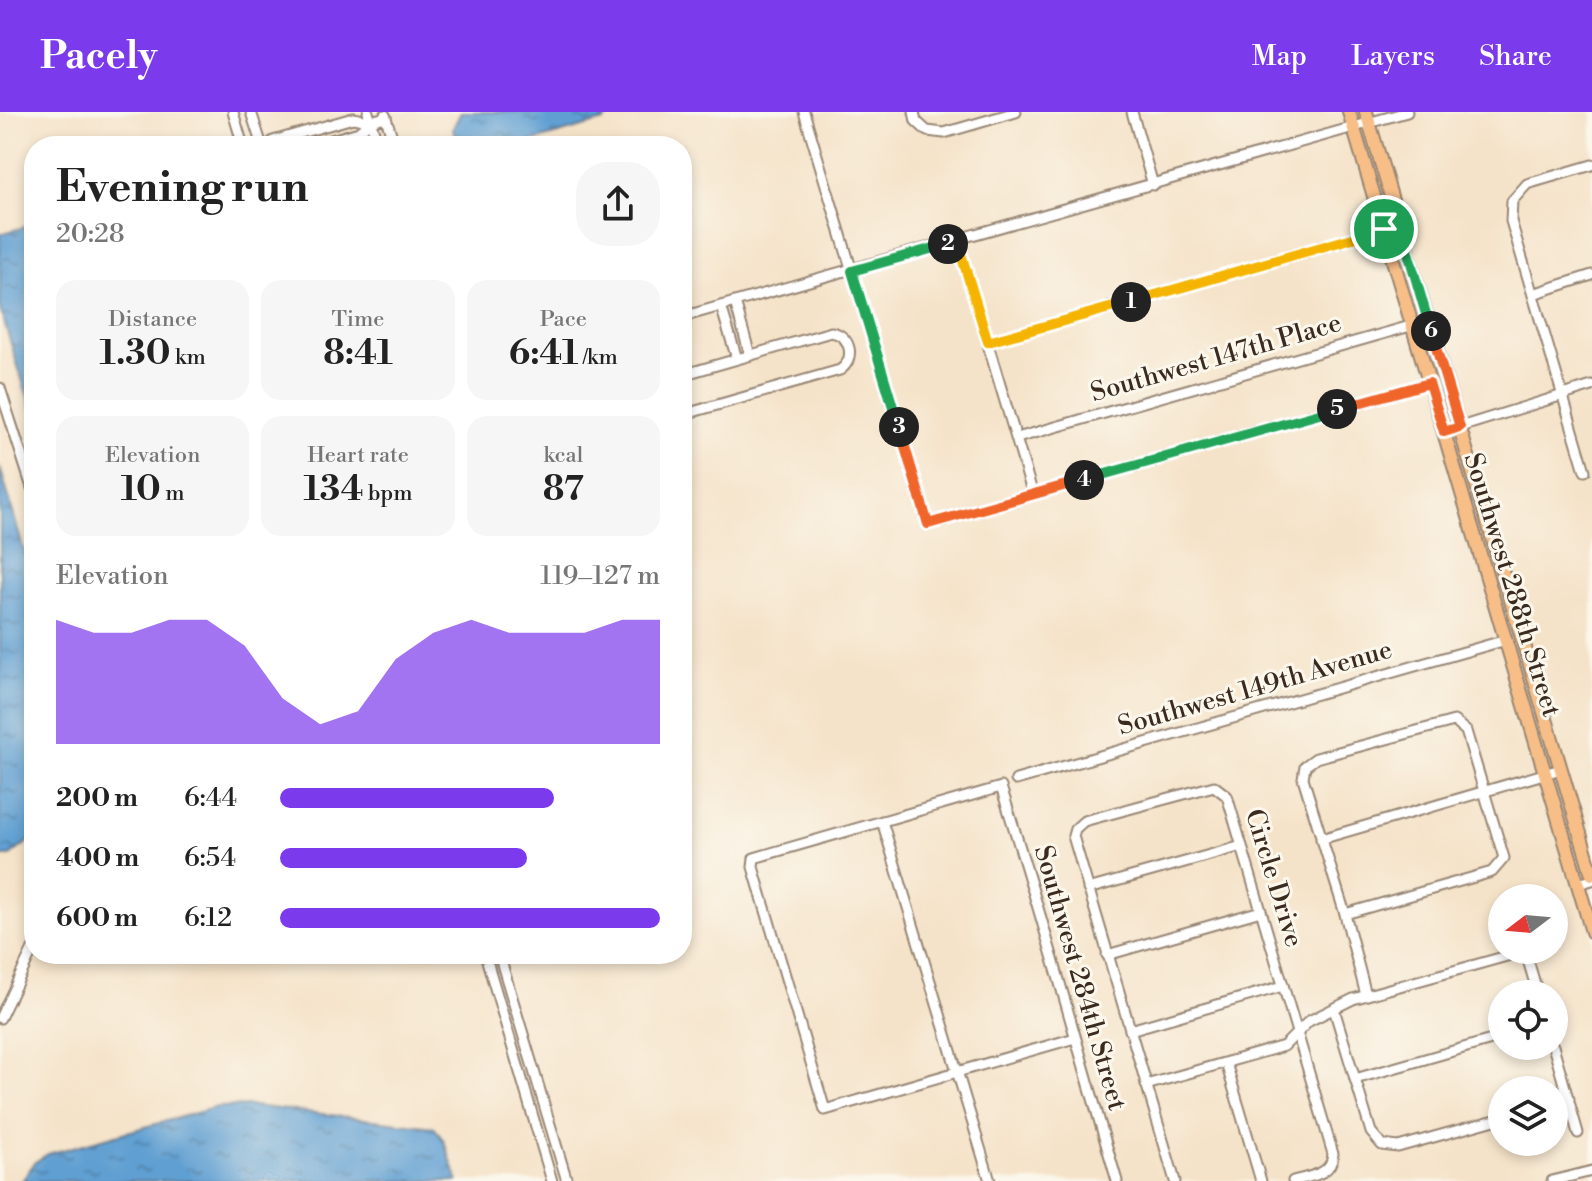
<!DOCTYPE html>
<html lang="en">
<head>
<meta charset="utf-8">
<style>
	:root { --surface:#fff; --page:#f6f6f6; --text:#222; --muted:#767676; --accent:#7c3aed }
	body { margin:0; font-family:"Libre Bodoni",serif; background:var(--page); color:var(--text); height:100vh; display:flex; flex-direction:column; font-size:30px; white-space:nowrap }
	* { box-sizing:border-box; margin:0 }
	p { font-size:26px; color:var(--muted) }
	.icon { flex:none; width:44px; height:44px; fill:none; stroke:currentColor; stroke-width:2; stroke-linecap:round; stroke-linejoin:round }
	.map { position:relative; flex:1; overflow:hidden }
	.side { position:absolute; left:24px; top:24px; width:668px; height:828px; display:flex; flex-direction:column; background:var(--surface); border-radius:32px; box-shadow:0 4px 12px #0003 }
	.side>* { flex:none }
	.needle { width:52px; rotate:254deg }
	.controls { position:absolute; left:1488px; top:772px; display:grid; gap:16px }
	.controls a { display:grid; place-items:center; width:80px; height:80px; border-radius:50%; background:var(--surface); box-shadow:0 4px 12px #0003; font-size:40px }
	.pin { position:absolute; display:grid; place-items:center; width:68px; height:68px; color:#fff; margin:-34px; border:4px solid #fff; border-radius:50%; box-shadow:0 2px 8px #0007 }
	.km { position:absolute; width:40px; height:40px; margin:-20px; border-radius:50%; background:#222; color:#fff; font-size:22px; line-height:40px; text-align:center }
	.round { display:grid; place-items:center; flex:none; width:84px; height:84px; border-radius:32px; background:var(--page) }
	.overview { display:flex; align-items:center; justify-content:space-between; height:136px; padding:0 32px }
	h1 { font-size:44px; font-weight:700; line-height:60px }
	.metrics { display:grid; grid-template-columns:repeat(3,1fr); gap:12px; height:136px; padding:8px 32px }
	.metrics div { display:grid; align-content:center; border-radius:20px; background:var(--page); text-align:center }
	.metrics b { font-size:34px; font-weight:700 }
	.metrics small { font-size:22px; font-weight:400 }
	.metrics p { font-size:22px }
	.chart { height:224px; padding:16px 32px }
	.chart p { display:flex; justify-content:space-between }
	.chart svg { width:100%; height:144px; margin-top:8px; fill:var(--accent); opacity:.7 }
	ul { padding:0 32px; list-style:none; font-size:26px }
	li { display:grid; grid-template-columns:128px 96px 1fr; align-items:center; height:60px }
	li i { height:20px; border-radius:10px; background:var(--accent) }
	header { display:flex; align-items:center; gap:48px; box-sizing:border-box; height:112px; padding:0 40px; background:var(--accent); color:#fff }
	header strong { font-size:38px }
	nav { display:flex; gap:44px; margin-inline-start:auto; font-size:28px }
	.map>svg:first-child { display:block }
	.water { fill:url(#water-ripples); stroke:#4d6478; stroke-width:2 }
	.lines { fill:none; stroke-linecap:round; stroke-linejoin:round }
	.minor-casing { stroke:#988674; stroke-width:13 }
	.major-casing { stroke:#988674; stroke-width:16 }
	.minor { stroke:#fff; stroke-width:9 }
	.major { stroke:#f7be87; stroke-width:12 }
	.split-1-casing { stroke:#fff; stroke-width:16 }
	.split-2-casing { stroke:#fff; stroke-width:16 }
	.split-3-casing { stroke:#fff; stroke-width:16 }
	.split-4-casing { stroke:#fff; stroke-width:16 }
	.split-5-casing { stroke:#fff; stroke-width:16 }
	.split-6-casing { stroke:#fff; stroke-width:16 }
	.split-7-casing { stroke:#fff; stroke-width:16 }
	.split-1 { stroke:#f5b400; stroke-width:10 }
	.split-2 { stroke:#f5b400; stroke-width:10 }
	.split-3 { stroke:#22a559; stroke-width:10 }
	.split-4 { stroke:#f0652b; stroke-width:10 }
	.split-5 { stroke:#22a559; stroke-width:10 }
	.split-6 { stroke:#f0652b; stroke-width:10 }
	.split-7 { stroke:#22a559; stroke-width:10 }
	.labels { text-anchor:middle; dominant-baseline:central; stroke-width:6; stroke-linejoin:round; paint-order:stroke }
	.street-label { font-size:26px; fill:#3b2a1e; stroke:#fbf7ec }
</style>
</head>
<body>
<header>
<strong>Pacely</strong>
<nav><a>Map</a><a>Layers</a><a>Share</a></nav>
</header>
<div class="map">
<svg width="1592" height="1069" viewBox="0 0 1592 1069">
	<defs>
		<pattern id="water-ripples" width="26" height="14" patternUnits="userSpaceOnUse" patternTransform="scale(2)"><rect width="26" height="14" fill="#5f9fd2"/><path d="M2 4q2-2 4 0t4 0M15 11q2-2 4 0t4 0" fill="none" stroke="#5082aa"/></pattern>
	</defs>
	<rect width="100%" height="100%" fill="#fbf7ec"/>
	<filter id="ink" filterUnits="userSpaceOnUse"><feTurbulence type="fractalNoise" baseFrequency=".0125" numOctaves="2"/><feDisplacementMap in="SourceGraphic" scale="16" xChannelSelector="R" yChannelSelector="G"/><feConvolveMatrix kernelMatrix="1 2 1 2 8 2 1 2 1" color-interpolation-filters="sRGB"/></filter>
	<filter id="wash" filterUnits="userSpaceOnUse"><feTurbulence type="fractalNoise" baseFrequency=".006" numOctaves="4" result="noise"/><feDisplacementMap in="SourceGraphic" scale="32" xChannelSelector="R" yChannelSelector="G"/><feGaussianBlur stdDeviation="1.8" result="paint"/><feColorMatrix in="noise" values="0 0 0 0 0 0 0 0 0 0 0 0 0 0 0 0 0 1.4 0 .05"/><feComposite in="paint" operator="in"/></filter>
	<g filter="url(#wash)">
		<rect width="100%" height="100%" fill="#f5e3c9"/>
		<g class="water">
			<path d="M461,0H611L604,9L517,34H457L453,16Z"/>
			<path d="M34,112V305L0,197V122Z"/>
			<path d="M0,355L34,474V725L10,744H0Z"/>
			<path d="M253,994L434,1015L444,1029L458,1069H22L35,1050L48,1042L217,995Z"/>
		</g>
	</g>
	<g filter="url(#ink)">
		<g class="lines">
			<defs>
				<g id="minor">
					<path d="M233,0L243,34"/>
					<path d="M251,0L262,34"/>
					<path d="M368,0L378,34"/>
					<path d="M804,0L928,412L1429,271"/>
					<path d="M914,0L916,9L927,19L944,21L1016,0"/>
					<path d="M1132,0L1153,73"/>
					<path d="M385,3L395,34"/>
					<path d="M269,34L273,29L353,6L370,9L386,5"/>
					<path d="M310,34L359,20L370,9"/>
					<path d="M682,67H683"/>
					<path d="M957,129L1033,383"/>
					<path d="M1533,182L1592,163"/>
					<path d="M735,190L750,243"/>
					<path d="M721,194L737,247"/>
					<path d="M682,205L1407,0"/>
					<path d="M988,230L1400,113"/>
					<path d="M682,263L831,220C851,223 856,247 840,258L682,303"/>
					<path d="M0,276L34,382"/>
					<path d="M1444,320L1592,274"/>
					<path d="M1017,326L1428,209"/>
					<path d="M1585,359L1511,109L1512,89L1527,72L1592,53"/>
					<path d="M1016,668L1506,528"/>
					<path d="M882,709L990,1069"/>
					<path d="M1321,727L1561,657"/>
					<path d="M1578,772L1592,768"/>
					<path d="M1088,777L1242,734"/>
					<path d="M1345,802L1492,760L1504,746L1466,619L1454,609L1316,646L1305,654L1303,666L1345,802L1366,883"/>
					<path d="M1525,838L1538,882"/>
					<path d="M485,842L552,1069"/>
					<path d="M499,842L567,1069"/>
					<path d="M1107,843L1261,799"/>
					<path d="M1334,897L1371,1020L1382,1033L1398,1035L1502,1006"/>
					<path d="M0,906L34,835"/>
					<path d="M1130,918L1283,874"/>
					<path d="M1075,926L825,998L753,755L754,746L1001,675C1043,805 1078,938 1117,1069"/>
					<path d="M1553,934L1578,1021"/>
					<path d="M1226,951L1261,1069"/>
					<path d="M1355,967L1502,925"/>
					<path d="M1146,973L1284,934L1309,909L1353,887L1525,839"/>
					<path d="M1554,991L1569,987"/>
					<path d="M1175,1069L1073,724L1075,717L1084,709L1214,674L1227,684L1333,1042C1332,1063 1311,1064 1293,1069"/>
					<path d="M1552,1069L1592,1059"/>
				</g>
				<g id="major">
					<path d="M1349,0L1592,820"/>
					<path d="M1366,0L1592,762"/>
				</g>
			</defs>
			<use href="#minor" class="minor-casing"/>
			<use href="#major" class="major-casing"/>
			<use href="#minor" class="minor"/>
			<use href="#major" class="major"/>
		</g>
	</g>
	<g class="lines" filter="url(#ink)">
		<defs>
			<path id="split-1" d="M1131,190L1384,117"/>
			<path id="split-2" d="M948,132L957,129L988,230L1131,190"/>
			<path id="split-3" d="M899,315L852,159L948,132"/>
			<path id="split-4" d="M899,315L928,412L1084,368"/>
			<path id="split-5" d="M1084,368L1337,297"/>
			<path id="split-6" d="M1337,297L1429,271L1444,320L1460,315L1431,219"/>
			<path id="split-7" d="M1384,117L1400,113L1431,219"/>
		</defs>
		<use href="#split-1" class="split-1-casing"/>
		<use href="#split-2" class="split-2-casing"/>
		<use href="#split-3" class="split-3-casing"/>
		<use href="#split-4" class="split-4-casing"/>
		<use href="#split-5" class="split-5-casing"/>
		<use href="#split-6" class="split-6-casing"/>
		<use href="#split-7" class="split-7-casing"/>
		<use href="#split-1" class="split-1"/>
		<use href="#split-2" class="split-2"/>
		<use href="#split-3" class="split-3"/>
		<use href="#split-4" class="split-4"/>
		<use href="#split-5" class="split-5"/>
		<use href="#split-6" class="split-6"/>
		<use href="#split-7" class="split-7"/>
	</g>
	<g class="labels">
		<g class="street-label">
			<text transform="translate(1216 246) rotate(-16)">Southwest 147th Place</text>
			<text transform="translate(1512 473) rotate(73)">Southwest 288th Street</text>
			<text transform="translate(1255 576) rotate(-16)">Southwest 149th Avenue</text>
			<text transform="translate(1274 766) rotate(73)">Circle Drive</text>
			<text transform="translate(1080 866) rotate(74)">Southwest 284th Street</text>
		</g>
	</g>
</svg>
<div class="controls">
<a><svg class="needle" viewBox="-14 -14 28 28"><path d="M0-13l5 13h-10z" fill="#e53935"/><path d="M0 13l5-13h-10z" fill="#767676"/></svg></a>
<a><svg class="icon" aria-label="locate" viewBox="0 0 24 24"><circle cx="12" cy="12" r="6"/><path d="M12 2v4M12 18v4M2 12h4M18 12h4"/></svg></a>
<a><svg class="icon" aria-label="layers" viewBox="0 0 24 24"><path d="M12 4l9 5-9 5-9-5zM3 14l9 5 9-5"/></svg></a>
</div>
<div class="pin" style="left:1384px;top:117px;background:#1e9e55"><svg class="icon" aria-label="arrive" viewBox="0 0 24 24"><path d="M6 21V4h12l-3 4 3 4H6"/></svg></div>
<b class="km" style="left:1131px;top:190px">1</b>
<b class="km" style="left:948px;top:132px">2</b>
<b class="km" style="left:899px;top:315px">3</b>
<b class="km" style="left:1084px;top:368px">4</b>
<b class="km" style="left:1337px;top:297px">5</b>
<b class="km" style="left:1431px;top:219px">6</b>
<section class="side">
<div class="overview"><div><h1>Evening run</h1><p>20:28</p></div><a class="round"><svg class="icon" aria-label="share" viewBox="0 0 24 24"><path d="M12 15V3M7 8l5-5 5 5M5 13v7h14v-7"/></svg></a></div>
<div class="metrics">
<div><p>Distance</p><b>1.30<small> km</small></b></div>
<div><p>Time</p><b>8:41</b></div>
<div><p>Pace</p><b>6:41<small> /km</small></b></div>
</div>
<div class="metrics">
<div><p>Elevation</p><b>10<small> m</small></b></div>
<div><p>Heart rate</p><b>134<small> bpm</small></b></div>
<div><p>kcal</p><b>87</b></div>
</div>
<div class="chart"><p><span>Elevation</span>119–127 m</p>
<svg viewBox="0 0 160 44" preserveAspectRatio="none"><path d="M0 44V6L10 10L20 10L30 6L40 6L50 14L60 30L70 38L80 34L90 18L100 10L110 6L120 10L130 10L140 10L150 6L160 6V44z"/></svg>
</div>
<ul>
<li><b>200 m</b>6:44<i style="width:72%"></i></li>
<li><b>400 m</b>6:54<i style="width:65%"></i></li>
<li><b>600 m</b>6:12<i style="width:100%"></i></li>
</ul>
</section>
</div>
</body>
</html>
